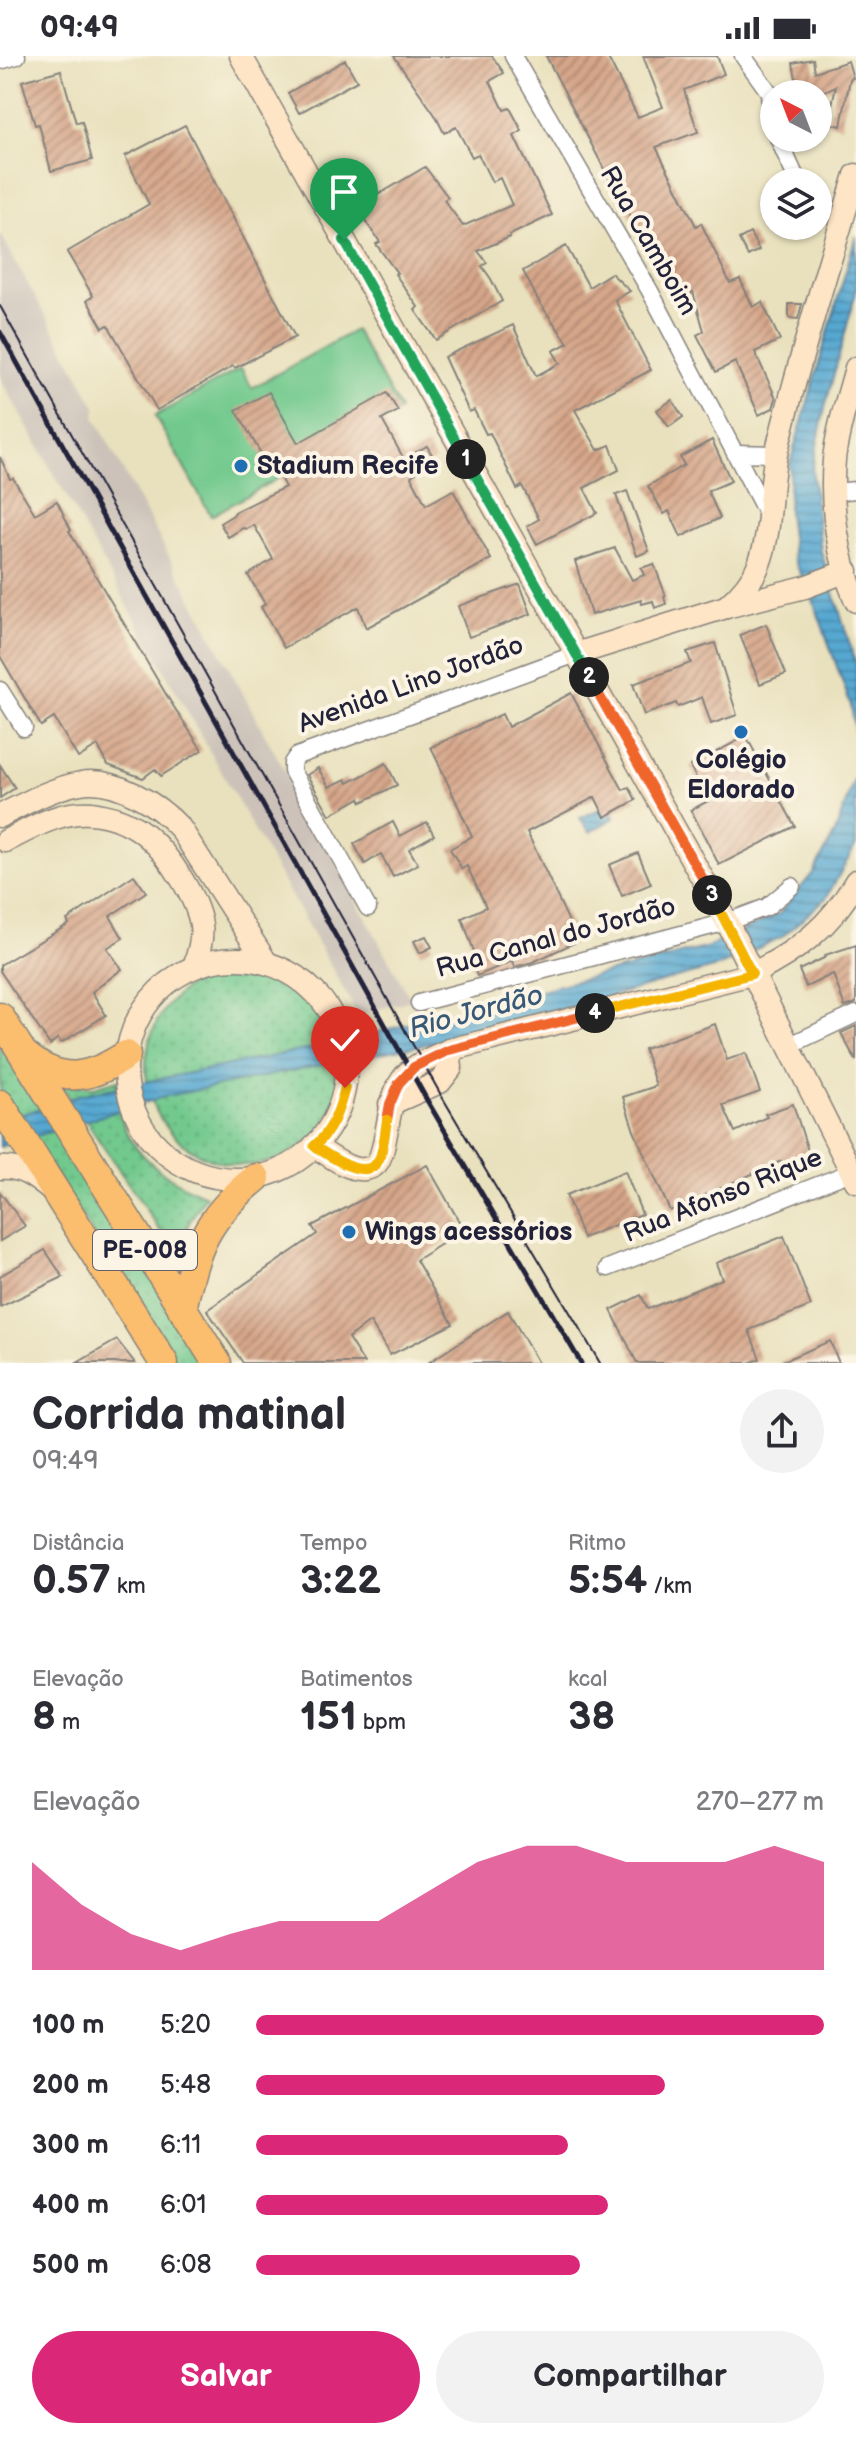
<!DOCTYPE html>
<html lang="pt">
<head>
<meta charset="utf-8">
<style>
	:root { --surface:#fff; --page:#f2f2f3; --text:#2b2b33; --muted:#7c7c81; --accent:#db2777 }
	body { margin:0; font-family:"Balsamiq Sans",sans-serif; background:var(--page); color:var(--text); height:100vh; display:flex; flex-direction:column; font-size:30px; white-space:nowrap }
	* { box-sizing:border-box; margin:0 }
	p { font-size:26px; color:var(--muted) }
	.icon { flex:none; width:44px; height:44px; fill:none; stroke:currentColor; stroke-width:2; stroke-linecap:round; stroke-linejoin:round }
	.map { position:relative; height:1307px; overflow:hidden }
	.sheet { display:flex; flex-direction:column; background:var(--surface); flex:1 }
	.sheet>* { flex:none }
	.needle { width:52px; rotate:318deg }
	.controls { position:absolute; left:760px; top:24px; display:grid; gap:16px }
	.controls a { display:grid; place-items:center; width:72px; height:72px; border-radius:50%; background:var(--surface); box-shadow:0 2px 6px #0004; font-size:40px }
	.pin { position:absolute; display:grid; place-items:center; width:68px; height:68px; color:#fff; margin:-82px -34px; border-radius:50% 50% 50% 0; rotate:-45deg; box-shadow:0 0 8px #0007 }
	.pin .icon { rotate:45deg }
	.km { position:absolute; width:40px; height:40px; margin:-20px; border-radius:50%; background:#222; color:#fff; font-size:22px; line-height:40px; text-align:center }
	.round { display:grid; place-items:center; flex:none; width:84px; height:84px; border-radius:42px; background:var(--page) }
	.head { display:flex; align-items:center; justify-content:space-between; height:136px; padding:0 32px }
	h1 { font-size:44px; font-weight:700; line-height:60px }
	.stats { display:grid; grid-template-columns:repeat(3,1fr); gap:12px; height:136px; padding:8px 32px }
	.stats div { display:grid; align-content:center }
	.stats b { font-size:40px; font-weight:700 }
	.stats small { font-size:22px; font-weight:400 }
	.stats p { font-size:22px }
	.chart { height:224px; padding:16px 32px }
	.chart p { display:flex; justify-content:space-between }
	.chart svg { width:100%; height:144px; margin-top:8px; fill:var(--accent); opacity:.7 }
	.action { display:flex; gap:16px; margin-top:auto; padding:16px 32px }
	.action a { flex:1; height:92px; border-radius:48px; background:var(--accent); color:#fff; font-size:32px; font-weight:700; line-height:92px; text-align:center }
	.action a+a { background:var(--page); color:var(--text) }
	ul { padding:0 32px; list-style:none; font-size:26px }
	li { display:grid; grid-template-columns:128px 96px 1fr; align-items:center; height:60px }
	li i { height:20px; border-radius:10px; background:var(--accent) }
	.status { display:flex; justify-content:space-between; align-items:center; height:56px; padding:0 40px; background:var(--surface); direction:ltr }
	.status svg { height:22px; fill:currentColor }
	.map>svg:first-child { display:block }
	.industrial { fill:#ccc2b9 }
	.green { fill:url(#green-dots); stroke:#4a7664; stroke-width:2 }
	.pitch { fill:#72c98e; stroke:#4a7664; stroke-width:2 }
	.water { fill:url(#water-rules); stroke:#3c6586; stroke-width:2 }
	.building { fill:url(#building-hatch) }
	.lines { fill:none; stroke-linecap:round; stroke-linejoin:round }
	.street-casing { stroke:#86827c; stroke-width:19 }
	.secondary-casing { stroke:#86827c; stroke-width:25 }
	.highway-casing { stroke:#86827c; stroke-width:31 }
	.street { stroke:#fff; stroke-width:16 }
	.secondary { stroke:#fde5c5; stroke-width:22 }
	.highway { stroke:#fbbd6e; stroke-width:28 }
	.tram { stroke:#22223b; stroke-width:2 }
	.rail { stroke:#22223b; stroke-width:5 }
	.split-1-casing { stroke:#fff; stroke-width:16 }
	.split-2-casing { stroke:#fff; stroke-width:16 }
	.split-3-casing { stroke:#fff; stroke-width:16 }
	.split-4-casing { stroke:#fff; stroke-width:16 }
	.split-5-casing { stroke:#fff; stroke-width:16 }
	.split-6-casing { stroke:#fff; stroke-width:16 }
	.split-1 { stroke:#22a559; stroke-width:10 }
	.split-2 { stroke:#22a559; stroke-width:10 }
	.split-3 { stroke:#f0652b; stroke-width:10 }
	.split-4 { stroke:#f5b400; stroke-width:10 }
	.split-5 { stroke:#f0652b; stroke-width:10 }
	.split-6 { stroke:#f5b400; stroke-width:10 }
	.poi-dot { fill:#1f6fb2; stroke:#fcf5e5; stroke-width:3 }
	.labels { text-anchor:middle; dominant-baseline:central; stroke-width:8; stroke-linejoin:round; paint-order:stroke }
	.shield { fill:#fcf5e5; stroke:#63616e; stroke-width:2 }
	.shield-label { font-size:24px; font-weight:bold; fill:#22223b }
	.street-label { font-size:26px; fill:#22223b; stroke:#fcf5e5 }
	.poi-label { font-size:26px; font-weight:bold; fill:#22223b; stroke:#fcf5e5; text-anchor:start }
	.water-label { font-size:28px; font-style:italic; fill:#375877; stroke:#fcf5e5 }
</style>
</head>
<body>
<div class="status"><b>09:49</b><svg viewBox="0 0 49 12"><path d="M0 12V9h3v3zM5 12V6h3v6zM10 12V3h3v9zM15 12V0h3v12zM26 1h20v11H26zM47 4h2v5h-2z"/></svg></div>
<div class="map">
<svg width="856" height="1307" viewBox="0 0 856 1307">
	<defs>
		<pattern id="green-dots" width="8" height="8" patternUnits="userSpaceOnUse" patternTransform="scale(2)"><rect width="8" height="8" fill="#72c98e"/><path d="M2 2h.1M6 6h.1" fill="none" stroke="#62ac7b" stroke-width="1.8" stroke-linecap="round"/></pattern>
		<pattern id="water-rules" width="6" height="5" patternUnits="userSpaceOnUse" patternTransform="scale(2)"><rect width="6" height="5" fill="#56a8d1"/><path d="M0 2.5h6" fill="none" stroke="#4788ab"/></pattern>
		<pattern id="building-hatch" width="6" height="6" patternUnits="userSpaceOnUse" patternTransform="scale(2)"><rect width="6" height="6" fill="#d6a689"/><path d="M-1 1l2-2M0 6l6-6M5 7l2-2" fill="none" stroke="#ad8771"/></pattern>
	</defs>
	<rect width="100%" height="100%" fill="#fcf5e5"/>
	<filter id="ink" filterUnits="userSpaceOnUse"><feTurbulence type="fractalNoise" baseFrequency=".0125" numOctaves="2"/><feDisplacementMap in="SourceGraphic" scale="16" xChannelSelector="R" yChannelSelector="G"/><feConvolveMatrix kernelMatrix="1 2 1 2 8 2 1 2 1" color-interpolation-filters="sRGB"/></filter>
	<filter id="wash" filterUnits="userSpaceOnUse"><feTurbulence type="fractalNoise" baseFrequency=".006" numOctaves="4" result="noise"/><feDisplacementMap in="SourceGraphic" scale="32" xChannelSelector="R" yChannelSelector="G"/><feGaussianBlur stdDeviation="1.8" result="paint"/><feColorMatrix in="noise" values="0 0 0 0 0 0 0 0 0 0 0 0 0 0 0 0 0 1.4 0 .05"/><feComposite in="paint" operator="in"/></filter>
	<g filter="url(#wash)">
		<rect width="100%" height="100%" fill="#e9e1bd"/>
		<path class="industrial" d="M0,177L96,351L95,362L263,675L411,944L358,959L0,322Z"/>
		<g class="green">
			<circle cx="244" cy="1011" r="98"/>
			<path d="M0,982L207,1307H176L0,1033Z"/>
			<path d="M118,1024C119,1041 119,1064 128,1079C145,1108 176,1128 206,1140C192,1160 182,1176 178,1201L61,1028L94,1031Z"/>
		</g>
		<path class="pitch" d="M355,274L400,354L211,460L155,360L241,312L252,332Z"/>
		<g class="water">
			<path d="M856,180V236L825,352L812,413L821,495L856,608V683L851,650L812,541L794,504L788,457L790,407Z"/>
			<path d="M856,718V789L826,842L782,881L720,910L466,980L167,1040L0,1091V1066L79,1039L319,991L708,891L779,858L813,817L835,777Z"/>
			<path d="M609,749L614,762L590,776L580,762Z"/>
		</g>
		<g id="blocks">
			<g class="building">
				<path d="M394,0H492L504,17L490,25L504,54L510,52L522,75L514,80L552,159L510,179V181L478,195L487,207L482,210L491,223L502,245L436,284L415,254L418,251L395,218L397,217L376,188L380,186L356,152L425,111L448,141L444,144L463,170L512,149L500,122L492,126L478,98L472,101L456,71L444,77L435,59Z"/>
				<path d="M546,0H607L638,61L663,51L643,0H717L724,18L684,34L698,76L656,91L696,170L701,167L730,227L740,223L753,251L762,246L780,284L755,296L776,342L773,352L759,359L735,306L716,316L697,279L704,275L693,236L679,244L617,138Z"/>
				<path d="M813,3L815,16L848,5L853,22L850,23L841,70L828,67L836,30L818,38H799L793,7Z"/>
				<path d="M345,4L357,25L299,57L288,37Z"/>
				<path d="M61,14L76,67L82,66L92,104L51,115L39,68L35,69L22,25Z"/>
				<path d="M185,69L295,281L235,312L233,310L157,354L108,269L103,272L87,244L93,240L67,196L149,148L125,100Z"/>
				<path d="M750,177L759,194L748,200L739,183Z"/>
				<path d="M566,190L589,231L611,217L630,235L615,244L651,314L575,354L598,394L610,389L619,414L584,432L597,457L537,488L527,470L539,463L522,430L517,433L490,377L486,378L474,354L469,356L444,301L513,269L536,320L560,307L553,295L568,287L539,246L523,215Z"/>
				<path d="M789,248H802L798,263L789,262Z"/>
				<path d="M269,336L298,387L387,337L398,355L382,364L404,403L427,390L435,404L411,420L426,449L453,434L491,503L366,572L358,551L284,592L261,551L265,548L248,519L273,503L254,469L247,473L243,472L228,481L220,467L233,459L235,456L285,431L269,401L264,403L236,354Z"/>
				<path d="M672,344L683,361L669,371L657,354Z"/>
				<path d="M712,384L731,425L708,435L720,462L681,481L669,455L664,458L648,430L684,409L680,401Z"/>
				<path d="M0,401L10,423L13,422L35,458L57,445L71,474L69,475L170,645L202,694L161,720L155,713L143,722L108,709L98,690L78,702L54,662L41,670L0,600Z"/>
				<path d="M627,435L649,495L637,500L616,439Z"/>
				<path d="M615,492L632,524L644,519L641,512L654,508L666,540L664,541L666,548L655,552L653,545L642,548L641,544L591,559L575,505Z"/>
				<path d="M520,528L531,558L469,581L458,550Z"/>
				<path d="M766,568L786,618L760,628L740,579Z"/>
				<path d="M715,587L737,659L711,668L702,641L678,651L676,647L644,659L633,628L691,607L687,596Z"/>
				<path d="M571,637L623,734L629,731L636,744L605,761L595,741L527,776L578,885L533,906L514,911L512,905L477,920L470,904L476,901L462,862L486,851L467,810L462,813L450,793L472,780L431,691L502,658L508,671Z"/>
				<path d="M746,680L795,770L719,809L691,754L708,745L690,710Z"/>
				<path d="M386,707L397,729L362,746L360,742L330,759L307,719L318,712L329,731L346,723L348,727Z"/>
				<path d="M0,709L15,732L0,742Z"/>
				<path d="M393,766L400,780L427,766L434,779L409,793L418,808L393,821L381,798L365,808L354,788Z"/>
				<path d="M638,797L651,828L622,840L609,809Z"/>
				<path d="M134,819L146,836L110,860L123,882L107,892L122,913L92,936L106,959L61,987L58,982L50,989L0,915V909L69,868L67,864Z"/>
				<path d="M426,880L432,891L420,897L414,885Z"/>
				<path d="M856,889V947L845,951L833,918L806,931L799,914L826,901L825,899Z"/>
				<path d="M715,968L727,1004L746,997L760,1036L723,1049L735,1076L767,1061L765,1058L793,1048L810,1101L783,1110L781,1105L670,1155L634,1075L623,1041L656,1030L644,993Z"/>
				<path d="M856,970V1005L841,977Z"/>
				<path d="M427,1109L464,1174L416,1204L453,1268L390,1299L370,1266L348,1282L364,1307H243L207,1254L317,1178L312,1170Z"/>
				<path d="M625,1115L642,1158L583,1182L566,1139Z"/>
				<path d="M0,1136L25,1170L0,1185Z"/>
				<path d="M784,1180L811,1250L749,1274L760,1303L749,1307H637L611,1254L641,1239L648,1253L722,1223L716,1207Z"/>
				<path d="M45,1194L63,1221L0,1251V1220Z"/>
				<path d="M508,1255L538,1307H428L500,1260Z"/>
				<path d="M117,1284L135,1307H77Z"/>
				<path d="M830,1285L839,1307H778Z"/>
			</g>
		</g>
	</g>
	<g filter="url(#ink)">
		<use href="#blocks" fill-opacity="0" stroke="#86827c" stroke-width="2"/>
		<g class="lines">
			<defs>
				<g id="street">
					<path d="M513,0L650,235L768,460"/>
					<path d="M743,0L769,36L771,64L774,72"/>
					<path d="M0,5L17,0"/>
					<path d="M778,82L798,126"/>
					<path d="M736,397L776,398"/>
					<path d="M834,436L856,434"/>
					<path d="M0,634L24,672"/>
					<path d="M368,852L292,715V707L297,700L576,598"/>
					<path d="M419,947L727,866L767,851L792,830"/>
					<path d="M788,990L856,958"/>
					<path d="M608,1212L856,1114"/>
				</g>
				<g id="secondary">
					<path d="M241,0L727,866L856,1125"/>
					<path d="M856,312C848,342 837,373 834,404C830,449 838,503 856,545"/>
					<path d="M726,551C740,539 752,526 759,508C773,472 768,431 777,394C800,301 828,210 856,119"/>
					<path d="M576,598L726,551L805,531L847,515"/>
					<path d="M0,760C26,747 52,732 81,727C114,721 158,748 180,772L266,906"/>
					<path d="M6,785C35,770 65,752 98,758C116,761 135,769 148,781C169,799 197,842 201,869C203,883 198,898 194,911"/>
					<circle cx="236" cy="1013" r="110"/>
					<path d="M390,1048L440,1026L451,1012L449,994"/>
					<path d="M314,1090C326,1097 339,1108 353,1112C360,1114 370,1114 376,1108C388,1095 386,1046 402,1024C413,1008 432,1002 449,994L752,918C798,895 831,870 856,825"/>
					<path d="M0,1112C21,1110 36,1122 52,1135"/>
				</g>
				<g id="highway">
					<path d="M0,961L217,1307"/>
					<path d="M26,1000C61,1029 90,1023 126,999"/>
					<path d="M0,1048L164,1307"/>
					<path d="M182,1253C196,1191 205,1163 256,1122"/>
				</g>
			</defs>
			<use href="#street" class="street-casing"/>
			<use href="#secondary" class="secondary-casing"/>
			<use href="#highway" class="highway-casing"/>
			<use href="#street" class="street"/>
			<use href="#secondary" class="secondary"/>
			<use href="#highway" class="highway"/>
			<path class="tram" d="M0,250L441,1039L600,1307"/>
			<path class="rail" d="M0,276L428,1046L581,1307"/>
		</g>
	</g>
	<g class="lines" filter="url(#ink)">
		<defs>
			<path id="split-1" d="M344,184L466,403"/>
			<path id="split-2" d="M466,403L589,621"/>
			<path id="split-3" d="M589,621L712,839"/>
			<path id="split-4" d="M595,957L752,918L712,839"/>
			<path id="split-5" d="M387,1064L390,1048L399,1027L414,1011L449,994L595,957"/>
			<path id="split-6" d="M345,1032C339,1054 332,1076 314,1090C329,1099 369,1130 380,1101C384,1090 385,1076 387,1064"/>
		</defs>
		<use href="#split-1" class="split-1-casing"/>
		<use href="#split-2" class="split-2-casing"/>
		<use href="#split-3" class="split-3-casing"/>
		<use href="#split-4" class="split-4-casing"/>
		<use href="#split-5" class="split-5-casing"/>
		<use href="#split-6" class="split-6-casing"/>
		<use href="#split-1" class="split-1"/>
		<use href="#split-2" class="split-2"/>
		<use href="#split-3" class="split-3"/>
		<use href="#split-4" class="split-4"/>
		<use href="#split-5" class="split-5"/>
		<use href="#split-6" class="split-6"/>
	</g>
	<g class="poi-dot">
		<circle cx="241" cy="410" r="8"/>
		<circle cx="741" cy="676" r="8"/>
		<circle cx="349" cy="1176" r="8"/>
	</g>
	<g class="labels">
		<rect class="shield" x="93" y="1174" width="104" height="40" rx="6"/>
		<g class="shield-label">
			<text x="145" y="1194">PE-008</text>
		</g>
		<g class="street-label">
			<text transform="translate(648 185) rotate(60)">Rua Camboim</text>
			<text transform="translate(411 629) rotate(-20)">Avenida Lino Jordão</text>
			<text transform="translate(556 882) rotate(-15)">Rua Canal do Jordão</text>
			<text transform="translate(723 1140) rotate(-22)">Rua Afonso Rique</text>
		</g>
		<g class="poi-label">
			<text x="257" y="410">Stadium Recife</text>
			<text x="741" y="704" text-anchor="middle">Colégio<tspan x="741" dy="30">Eldorado</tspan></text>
			<text x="365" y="1176">Wings acessórios</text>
		</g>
		<g class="water-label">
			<text transform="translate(476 956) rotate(-15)">Rio Jordão</text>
		</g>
	</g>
</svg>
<div class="controls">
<a><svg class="needle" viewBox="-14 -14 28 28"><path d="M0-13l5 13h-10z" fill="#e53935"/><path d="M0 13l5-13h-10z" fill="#7c7c81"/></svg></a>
<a><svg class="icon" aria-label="layers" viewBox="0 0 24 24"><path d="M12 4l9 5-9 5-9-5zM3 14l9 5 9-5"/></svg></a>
</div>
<div class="pin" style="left:344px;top:184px;background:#1e9e55"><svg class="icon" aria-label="arrive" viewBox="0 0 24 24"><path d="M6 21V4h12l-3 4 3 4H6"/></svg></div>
<div class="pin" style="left:345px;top:1032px;background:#d93025"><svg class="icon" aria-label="check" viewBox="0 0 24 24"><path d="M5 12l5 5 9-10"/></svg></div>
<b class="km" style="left:466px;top:403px">1</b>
<b class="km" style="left:589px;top:621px">2</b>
<b class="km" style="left:712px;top:839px">3</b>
<b class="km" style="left:595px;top:957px">4</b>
</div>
<section class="sheet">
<div class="head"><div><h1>Corrida matinal</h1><p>09:49</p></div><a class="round"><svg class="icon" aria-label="share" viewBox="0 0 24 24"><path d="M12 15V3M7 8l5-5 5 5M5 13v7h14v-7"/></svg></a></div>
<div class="stats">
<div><p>Distância</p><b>0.57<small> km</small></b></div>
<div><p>Tempo</p><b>3:22</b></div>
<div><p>Ritmo</p><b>5:54<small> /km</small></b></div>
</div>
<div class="stats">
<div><p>Elevação</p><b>8<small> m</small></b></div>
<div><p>Batimentos</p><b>151<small> bpm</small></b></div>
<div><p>kcal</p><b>38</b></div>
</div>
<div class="chart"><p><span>Elevação</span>270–277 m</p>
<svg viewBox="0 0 160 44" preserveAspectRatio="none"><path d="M0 44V11L10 24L20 33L30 38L40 33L50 29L60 29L70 29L80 20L90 11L100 6L110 6L120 11L130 11L140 11L150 6L160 11V44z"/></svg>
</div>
<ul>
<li><b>100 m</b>5:20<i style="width:100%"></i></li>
<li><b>200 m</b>5:48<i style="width:72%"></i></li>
<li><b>300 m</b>6:11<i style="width:55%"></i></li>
<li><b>400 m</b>6:01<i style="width:62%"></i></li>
<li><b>500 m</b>6:08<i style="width:57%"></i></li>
</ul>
<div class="action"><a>Salvar</a><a>Compartilhar</a></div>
</section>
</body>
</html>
